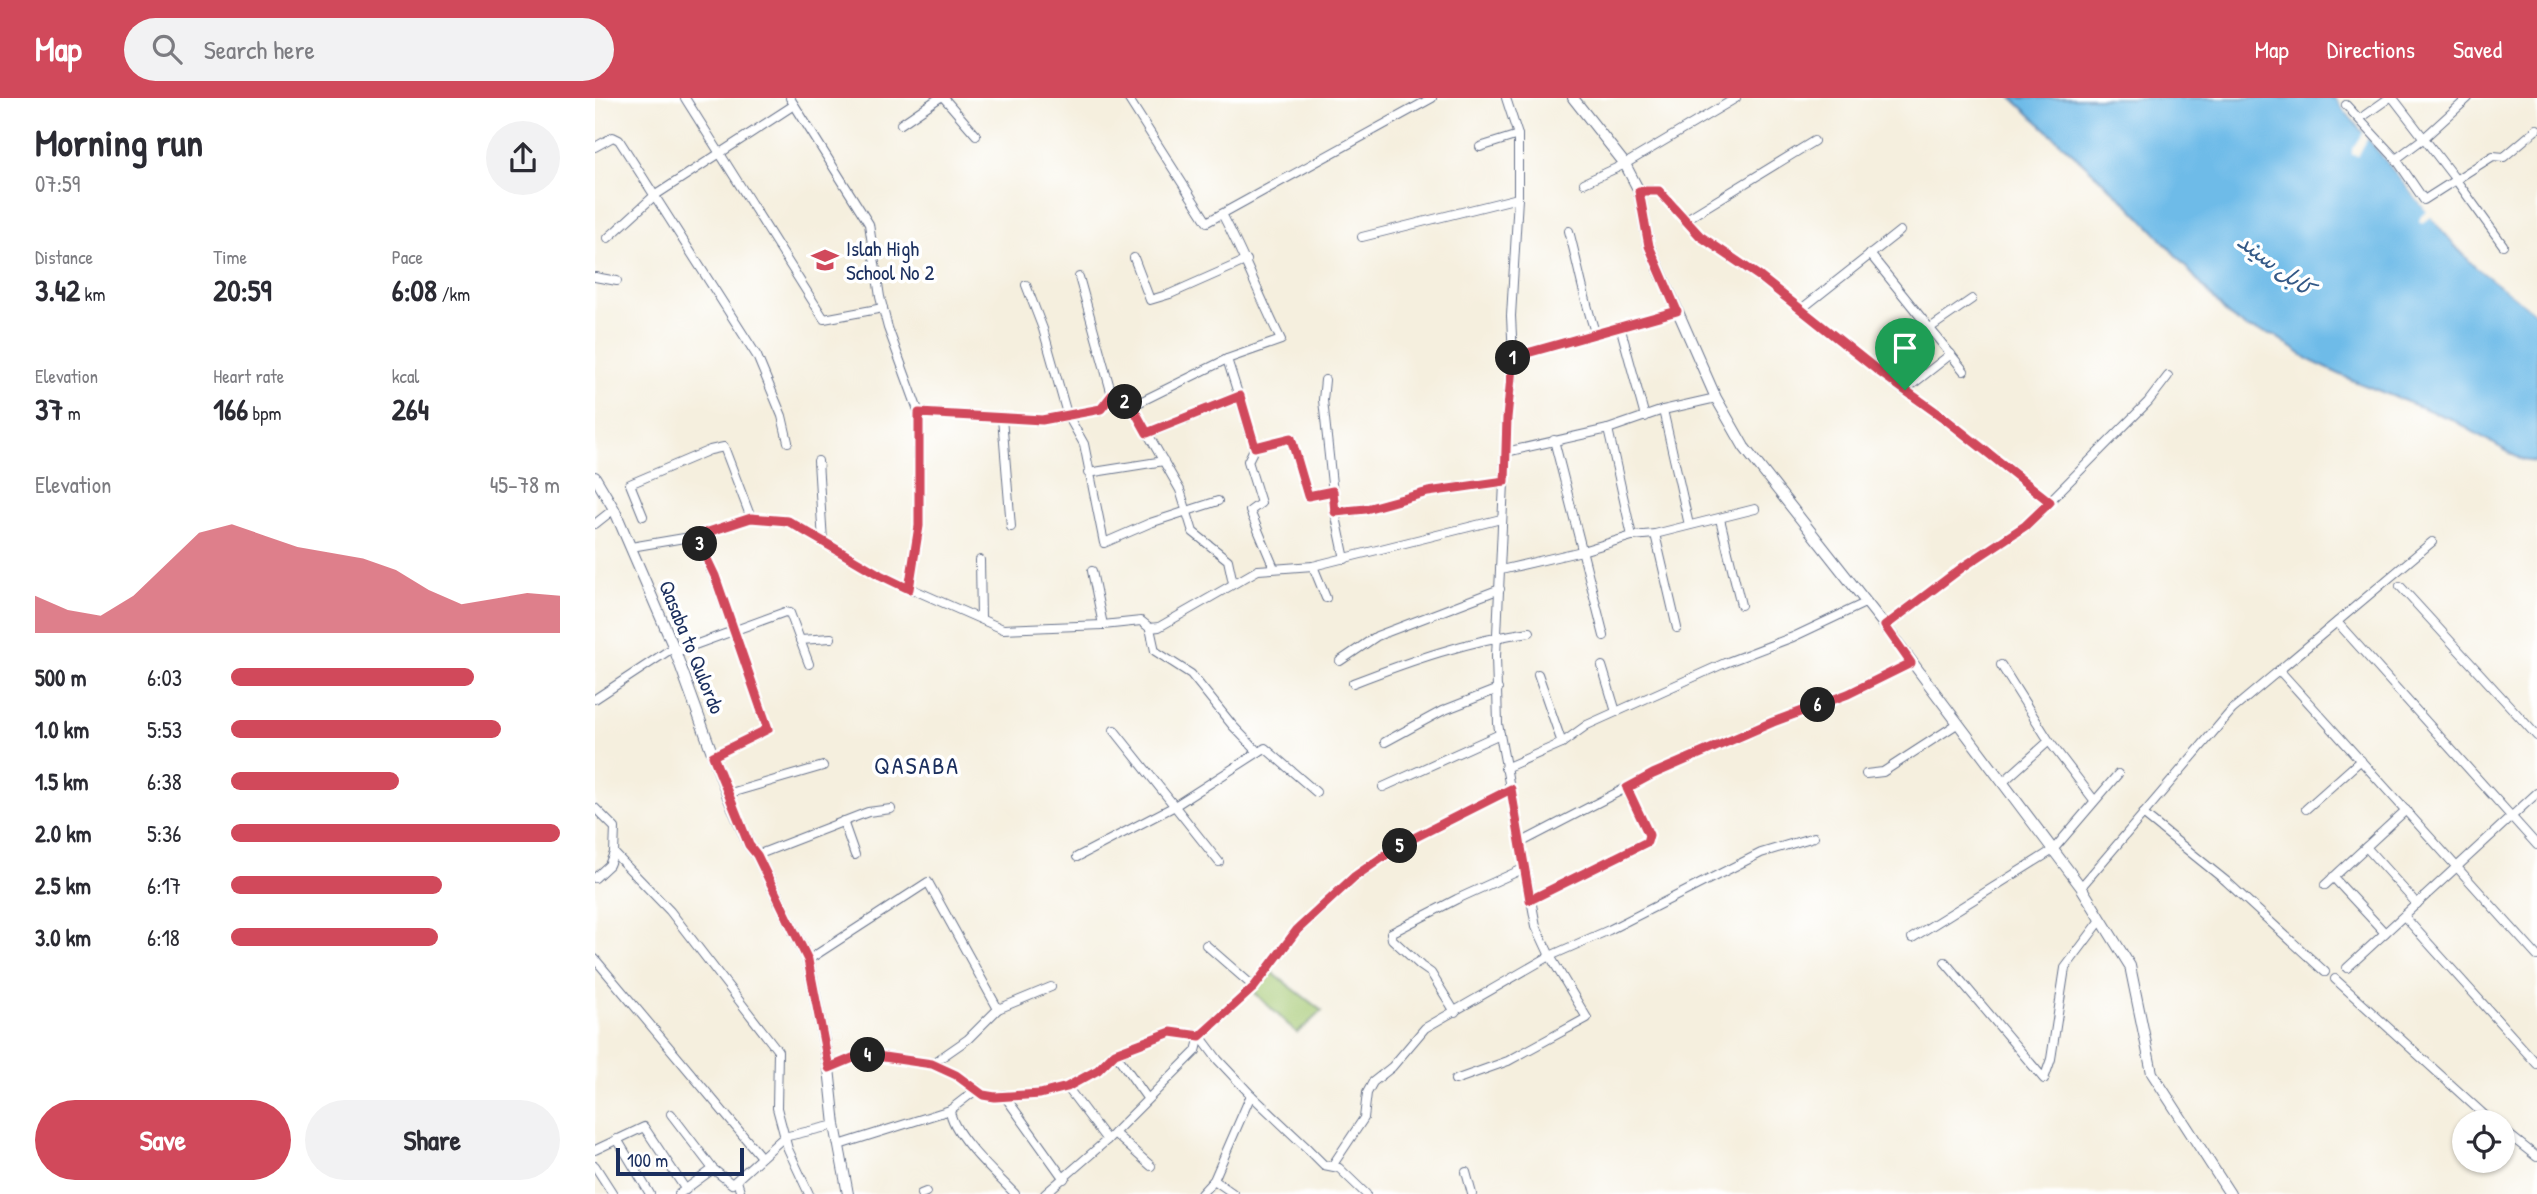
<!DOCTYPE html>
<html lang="en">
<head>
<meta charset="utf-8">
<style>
	:root { --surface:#fff; --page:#f2f2f3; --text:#2b2b33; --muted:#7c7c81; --accent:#d1495b }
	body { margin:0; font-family:"Patrick Hand","Playpen Sans Arabic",sans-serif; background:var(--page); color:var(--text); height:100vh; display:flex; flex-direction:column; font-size:26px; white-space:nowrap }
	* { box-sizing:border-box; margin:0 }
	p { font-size:23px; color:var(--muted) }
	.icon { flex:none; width:38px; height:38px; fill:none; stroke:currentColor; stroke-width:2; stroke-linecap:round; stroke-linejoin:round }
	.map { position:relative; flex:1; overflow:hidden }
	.sheet { display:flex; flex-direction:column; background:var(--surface); width:595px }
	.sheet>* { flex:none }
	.fabs { position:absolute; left:1857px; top:1012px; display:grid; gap:14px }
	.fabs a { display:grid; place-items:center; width:63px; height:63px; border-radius:50%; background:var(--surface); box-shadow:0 2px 5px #0004; font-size:35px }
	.scale { position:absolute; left:21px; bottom:18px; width:128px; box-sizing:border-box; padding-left:7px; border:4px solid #1b2f5e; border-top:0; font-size:19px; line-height:24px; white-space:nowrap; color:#1b2f5e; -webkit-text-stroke:5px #fff; paint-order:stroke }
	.pin { position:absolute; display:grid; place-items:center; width:60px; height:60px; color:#fff; margin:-72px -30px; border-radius:50% 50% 50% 0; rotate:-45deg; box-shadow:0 0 7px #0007 }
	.pin .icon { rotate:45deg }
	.km { position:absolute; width:35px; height:35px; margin:-18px; border-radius:50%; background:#222; color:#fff; font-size:19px; line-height:35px; text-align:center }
	.round { display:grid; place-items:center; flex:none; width:74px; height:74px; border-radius:37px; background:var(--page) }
	.head { display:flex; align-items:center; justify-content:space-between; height:119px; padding:0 35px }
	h1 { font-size:38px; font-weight:700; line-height:52px }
	.stats { display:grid; grid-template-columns:repeat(3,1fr); gap:10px; height:119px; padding:7px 35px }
	.stats div { display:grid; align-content:center }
	.stats b { font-size:30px; font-weight:700 }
	.stats small { font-size:19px; font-weight:400 }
	.stats p { font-size:19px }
	.chart { height:196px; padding:14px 35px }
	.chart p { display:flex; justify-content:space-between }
	.chart svg { width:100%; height:126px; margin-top:7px; fill:var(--accent); opacity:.7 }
	.cta { display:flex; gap:14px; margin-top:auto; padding:14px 35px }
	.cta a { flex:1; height:80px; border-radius:42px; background:var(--accent); color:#fff; font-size:28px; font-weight:700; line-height:80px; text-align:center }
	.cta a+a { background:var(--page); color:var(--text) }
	ul { padding:0 35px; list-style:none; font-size:23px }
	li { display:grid; grid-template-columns:112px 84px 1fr; align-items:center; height:52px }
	li i { height:18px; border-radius:9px; background:var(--accent) }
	header { display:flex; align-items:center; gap:42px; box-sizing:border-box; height:98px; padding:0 35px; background:var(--accent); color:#fff }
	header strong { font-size:33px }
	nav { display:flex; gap:38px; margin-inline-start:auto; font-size:24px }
	.search { width:490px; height:63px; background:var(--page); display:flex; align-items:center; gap:18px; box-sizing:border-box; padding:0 24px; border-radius:38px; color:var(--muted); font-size:26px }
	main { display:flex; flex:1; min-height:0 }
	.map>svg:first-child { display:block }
	.green { fill:#a5c973; stroke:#607c68; stroke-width:2 }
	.water { fill:#6ebbe8; stroke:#4475a3; stroke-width:2 }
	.pier { fill:#f5efde }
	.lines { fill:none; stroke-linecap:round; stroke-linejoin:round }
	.minor-casing { stroke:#67728b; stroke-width:10 }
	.tertiary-casing { stroke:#67728b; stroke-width:12 }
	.minor { stroke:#fff; stroke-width:8 }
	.tertiary { stroke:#fff; stroke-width:10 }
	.route-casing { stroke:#fff; stroke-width:14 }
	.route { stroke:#d1495b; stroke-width:9 }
	.labels { text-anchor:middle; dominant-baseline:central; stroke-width:7; stroke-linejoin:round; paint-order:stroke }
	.poi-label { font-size:21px; fill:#1b2f5e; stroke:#fff; text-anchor:start }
	.street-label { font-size:21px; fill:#1b2f5e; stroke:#fff }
	.water-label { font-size:23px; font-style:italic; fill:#345987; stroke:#fff }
	.quarter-label { font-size:24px; letter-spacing:2px; fill:#1b2f5e; stroke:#fff }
</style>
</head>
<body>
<header>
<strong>Map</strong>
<div class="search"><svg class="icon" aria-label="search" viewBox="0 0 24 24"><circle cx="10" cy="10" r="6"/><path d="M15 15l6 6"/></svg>Search here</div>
<nav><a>Map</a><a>Directions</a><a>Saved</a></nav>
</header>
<main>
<section class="sheet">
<div class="head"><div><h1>Morning run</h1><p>07:59</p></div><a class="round"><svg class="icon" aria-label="share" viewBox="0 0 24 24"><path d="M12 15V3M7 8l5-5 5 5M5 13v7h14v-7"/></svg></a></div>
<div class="stats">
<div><p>Distance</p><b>3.42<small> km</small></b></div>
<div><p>Time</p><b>20:59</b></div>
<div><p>Pace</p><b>6:08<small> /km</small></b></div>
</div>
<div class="stats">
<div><p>Elevation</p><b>37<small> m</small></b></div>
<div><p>Heart rate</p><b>166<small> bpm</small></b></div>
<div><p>kcal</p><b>264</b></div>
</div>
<div class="chart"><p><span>Elevation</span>45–78 m</p>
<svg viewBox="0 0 160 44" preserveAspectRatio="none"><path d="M0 44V31L10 36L20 38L30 31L40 20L50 9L60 6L70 10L80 14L90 16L100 18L110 22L120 29L130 34L140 32L150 30L160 31V44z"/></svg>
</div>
<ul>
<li><b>500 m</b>6:03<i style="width:74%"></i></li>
<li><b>1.0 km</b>5:53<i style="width:82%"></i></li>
<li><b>1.5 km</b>6:38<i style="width:51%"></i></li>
<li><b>2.0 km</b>5:36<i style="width:100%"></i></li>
<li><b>2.5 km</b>6:17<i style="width:64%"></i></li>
<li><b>3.0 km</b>6:18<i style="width:63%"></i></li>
</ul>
<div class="cta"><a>Save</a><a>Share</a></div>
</section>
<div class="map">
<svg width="1942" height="1096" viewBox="0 0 1942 1096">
	<rect width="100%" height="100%" fill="#fff"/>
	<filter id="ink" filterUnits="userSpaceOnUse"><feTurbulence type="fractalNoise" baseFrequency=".0143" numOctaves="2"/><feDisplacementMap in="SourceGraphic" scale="14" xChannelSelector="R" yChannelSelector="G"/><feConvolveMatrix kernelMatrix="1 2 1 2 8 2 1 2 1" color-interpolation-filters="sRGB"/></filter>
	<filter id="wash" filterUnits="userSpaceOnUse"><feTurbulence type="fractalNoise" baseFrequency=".00686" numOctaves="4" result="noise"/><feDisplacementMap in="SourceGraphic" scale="28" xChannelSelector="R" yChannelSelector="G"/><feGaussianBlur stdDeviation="1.57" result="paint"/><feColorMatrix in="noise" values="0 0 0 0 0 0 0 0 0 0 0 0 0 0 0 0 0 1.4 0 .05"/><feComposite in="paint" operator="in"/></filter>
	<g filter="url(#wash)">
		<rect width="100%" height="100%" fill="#f5efde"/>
		<path class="green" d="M675,873L727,913L702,935L659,894Z"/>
		<path class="water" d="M1417,0H1740L1861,149L1880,168L1942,216V364L1927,362L1856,321L1759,283L1716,263L1679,237L1652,230L1632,216L1563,137L1535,108Z"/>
		<path class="pier" d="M1740,0H1743L1775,37L1864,147L1883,165L1942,212V216L1880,168L1836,119L1827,126L1824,123L1826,118L1831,113L1773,40L1763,58L1757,57V51L1768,34Z"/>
	</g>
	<g filter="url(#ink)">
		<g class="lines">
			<defs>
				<g id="minor">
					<path d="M90,0L229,221L288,210"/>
					<path d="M195,0L274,126L285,199L293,230L324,315V428L314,491"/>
					<path d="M349,0L381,37"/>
					<path d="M533,0L612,124L837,0"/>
					<path d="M1798,0L1861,82L1908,147"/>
					<path d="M1751,7L1801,61L1829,102L1898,58L1909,59L1942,31"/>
					<path d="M1770,17L1794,0"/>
					<path d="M306,26L344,0"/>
					<path d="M0,49L18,39L24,42L162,258L187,318L193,344"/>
					<path d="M885,49L923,37"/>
					<path d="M1801,61L1829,40L1873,0"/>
					<path d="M989,85L1030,66L1141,0"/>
					<path d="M1044,93H1064L1105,138L1163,178L1282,272L1349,320L1455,404"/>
					<path d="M1090,122L1219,43"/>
					<path d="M974,133C983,167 989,201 1000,234"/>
					<path d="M767,139L923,100"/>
					<path d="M13,140L59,98L199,7"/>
					<path d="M1275,156L1369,273"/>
					<path d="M539,160L555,202L575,196L652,162"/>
					<path d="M0,179L22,183"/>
					<path d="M484,179L517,297L537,308L585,392L598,434L633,462L638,485"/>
					<path d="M431,187L448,231L472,316L489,346L509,445L555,425L623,403"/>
					<path d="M1205,212L1305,133"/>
					<path d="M1025,228L1050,319"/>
					<path d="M1335,230L1377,201"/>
					<path d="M918,259L1082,213"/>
					<path d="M632,261L660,349"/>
					<path d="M730,282L728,302L740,414L750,461"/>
					<path d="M1310,292L1356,256"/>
					<path d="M537,308L632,261L686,242C665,200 649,157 627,116"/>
					<path d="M1068,312L1094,427"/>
					<path d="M324,315L447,322L506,311L517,297"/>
					<path d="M407,320L416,429"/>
					<path d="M1013,331L1037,438"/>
					<path d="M552,336L645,298"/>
					<path d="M959,342L1009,538"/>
					<path d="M911,354L1013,331L1068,312L1121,300"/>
					<path d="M223,363L228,444"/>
					<path d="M493,375L569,363"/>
					<path d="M740,414L771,411L833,394L910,383"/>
					<path d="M48,418L35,386L115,352L129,349L156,420"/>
					<path d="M1125,421L1146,507"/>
					<path d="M0,426L19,411"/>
					<path d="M1060,436L1082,530"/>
					<path d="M101,438L119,478L173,631L118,658"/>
					<path d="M36,449L101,438L156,420L193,423L285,477L408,531L508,527L546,523L555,530L564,529L663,472L718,468L906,421"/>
					<path d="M385,462L386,521"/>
					<path d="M718,468L731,500"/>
					<path d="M679,470L655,413L666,405L653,363L660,349L696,340L713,398L738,393"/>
					<path d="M906,472L987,453L1037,438L1060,436L1160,411"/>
					<path d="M497,473L508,527"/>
					<path d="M1805,488L1942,638"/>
					<path d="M1742,524L1942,747"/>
					<path d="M1290,528L1368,469L1430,428L1553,304L1573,278"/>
					<path d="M555,530L560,553L596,576L638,628L663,654"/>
					<path d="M205,542L236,540"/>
					<path d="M745,563L782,538L905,491"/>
					<path d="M1406,567L1454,643L1499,702"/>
					<path d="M1007,568L1021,614"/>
					<path d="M1684,572L1942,858"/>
					<path d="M943,576L967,645"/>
					<path d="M758,585C815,563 874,542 935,534"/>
					<path d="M0,601L73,553L79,550L86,552L190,514L195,515L214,566"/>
					<path d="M519,632L624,764"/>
					<path d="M790,644L847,613L903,591"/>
					<path d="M910,670L967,645L992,627L1130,565L1198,539L1270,505"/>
					<path d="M1271,676L1288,674L1362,626"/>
					<path d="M1407,685L1454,643"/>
					<path d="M788,689L905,636"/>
					<path d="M132,696L228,668"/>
					<path d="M0,710L20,730L19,755L75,813L183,953L182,1010L193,1051L214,1096"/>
					<path d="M1711,711L1766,662"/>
					<path d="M1548,716L1631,783L1730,874"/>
					<path d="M248,723L260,757"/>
					<path d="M925,745L1058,676L1178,624L1253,596L1316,565"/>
					<path d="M1771,749L1822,806"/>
					<path d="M162,757L273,714L296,711"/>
					<path d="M482,759L578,709L670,650L721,694"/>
					<path d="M1738,779L1790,835"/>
					<path d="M0,780L14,767L19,755"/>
					<path d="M1730,787L1811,712"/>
					<path d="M1486,789L1637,612L1837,444"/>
					<path d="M935,802L1052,744L1054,737L1032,690"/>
					<path d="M1809,818L1942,966"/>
					<path d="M1317,840L1458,752L1523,676"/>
					<path d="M611,847L659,889"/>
					<path d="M0,861L166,1059"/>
					<path d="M213,862L333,784L403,911"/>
					<path d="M1350,864L1449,981L1456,961L1470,870L1506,822"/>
					<path d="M1752,870L1942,695"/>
					<path d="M1740,881L1897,1024"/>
					<path d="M860,914L836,875L826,868L797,841L796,835L862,801L930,770"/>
					<path d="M520,955L552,1000"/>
					<path d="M337,966L373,941L403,911L456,889"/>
					<path d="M234,970L265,956H275L337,966L361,977L388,997L400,999L445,996L472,989L503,972L520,955L576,934L605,938L623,962L656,997L713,1051L729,1067L744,1070L771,1096"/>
					<path d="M860,982L913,963L992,920L955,858L941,828L903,626L901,558L912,320L918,259L916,218L923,100V37L911,0"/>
					<path d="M472,989L512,1042"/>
					<path d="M409,997L469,1081"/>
					<path d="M355,1012C357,1037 402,1077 420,1096"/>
					<path d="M76,1016L118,1071L137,1086L189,1039L240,1027"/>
					<path d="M1908,1032L1942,1059"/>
					<path d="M519,1035L556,1068"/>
					<path d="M22,1041L55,1096"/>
					<path d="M244,1047L355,1012L382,991"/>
					<path d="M0,1052L49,1029L91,1092"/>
					<path d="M0,1068L18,1096"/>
					<path d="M737,1068L769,1020L772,995L778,984L797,969L830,930L955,858L1014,832L1166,755L1219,739"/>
					<path d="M871,1074L877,1096"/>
					<path d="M619,1082L639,1096"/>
					<path d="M142,1083L146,1096"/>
					<path d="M84,1096L118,1071"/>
					<path d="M326,1096L331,1094"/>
					<path d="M450,1096L512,1042L601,953L605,938L659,889L702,832L759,780L805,747L916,691"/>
					<path d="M606,1096L619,1082L656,997"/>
				</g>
				<g id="tertiary">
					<path d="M978,0L1030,66L1044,93L1054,148L1121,300L1149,349L1290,528L1486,789L1535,868L1557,975L1635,1096"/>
					<path d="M0,379L19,411L79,550L132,696L154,747L162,757L213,862L234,970L240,1027L253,1096"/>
				</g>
			</defs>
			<use href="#minor" class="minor-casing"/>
			<use href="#tertiary" class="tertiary-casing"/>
			<use href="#minor" class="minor"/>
			<use href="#tertiary" class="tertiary"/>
		</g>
	</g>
	<g class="lines" filter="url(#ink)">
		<defs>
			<path id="route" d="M1044,93H1064L1105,138L1164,178L1282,272L1349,320L1455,404L1430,428L1368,469L1290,528L1316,565L1253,596L1178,624L1058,676L1032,690L1054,737L1052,744L935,802L916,691L805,747L759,779L702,832L659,889L605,938L576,934L520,955L503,972L472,989L445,996L400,999L388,997L361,977L337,966L275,957H265L234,970L213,862L162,757L154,747L118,658L173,631L120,478L101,438L156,420L193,423L285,477L314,491L324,428V315L447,322L506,311L517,297L537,308L552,335L645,298L660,349L696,340L713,398L738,393L740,414L771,411L833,394L910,383L912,320L918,259L1082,213L1054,148Z"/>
		</defs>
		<use href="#route" class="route-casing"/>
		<use href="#route" class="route"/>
	</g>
	<defs>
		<symbol id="school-bare" viewBox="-9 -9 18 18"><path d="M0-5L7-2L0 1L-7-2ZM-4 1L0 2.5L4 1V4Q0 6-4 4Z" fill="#d1495b" stroke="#fff" stroke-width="2.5" paint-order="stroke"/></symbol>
	</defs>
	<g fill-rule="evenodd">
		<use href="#school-bare" x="211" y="143" width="38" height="38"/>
	</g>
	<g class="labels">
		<g class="poi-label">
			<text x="251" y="150">Islah High<tspan x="251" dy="24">School No 2</tspan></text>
		</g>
		<g class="street-label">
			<text transform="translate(97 549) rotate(68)">Qasaba to Qulordo</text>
		</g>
		<g class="water-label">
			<text transform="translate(1681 166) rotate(37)">کابل سيند</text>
		</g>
		<g class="quarter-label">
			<text x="322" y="667">QASABA</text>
		</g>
	</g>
</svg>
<div class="fabs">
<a><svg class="icon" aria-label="locate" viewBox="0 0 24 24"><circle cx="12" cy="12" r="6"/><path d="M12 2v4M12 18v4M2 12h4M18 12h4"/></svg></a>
</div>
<div class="scale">100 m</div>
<div class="pin" style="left:1310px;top:292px;background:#1e9e55"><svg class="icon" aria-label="arrive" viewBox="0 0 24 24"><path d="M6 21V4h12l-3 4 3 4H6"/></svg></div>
<b class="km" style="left:918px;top:260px">1</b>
<b class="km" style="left:530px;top:304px">2</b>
<b class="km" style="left:105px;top:446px">3</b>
<b class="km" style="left:273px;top:957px">4</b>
<b class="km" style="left:805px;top:748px">5</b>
<b class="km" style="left:1223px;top:607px">6</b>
</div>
</main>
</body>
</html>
